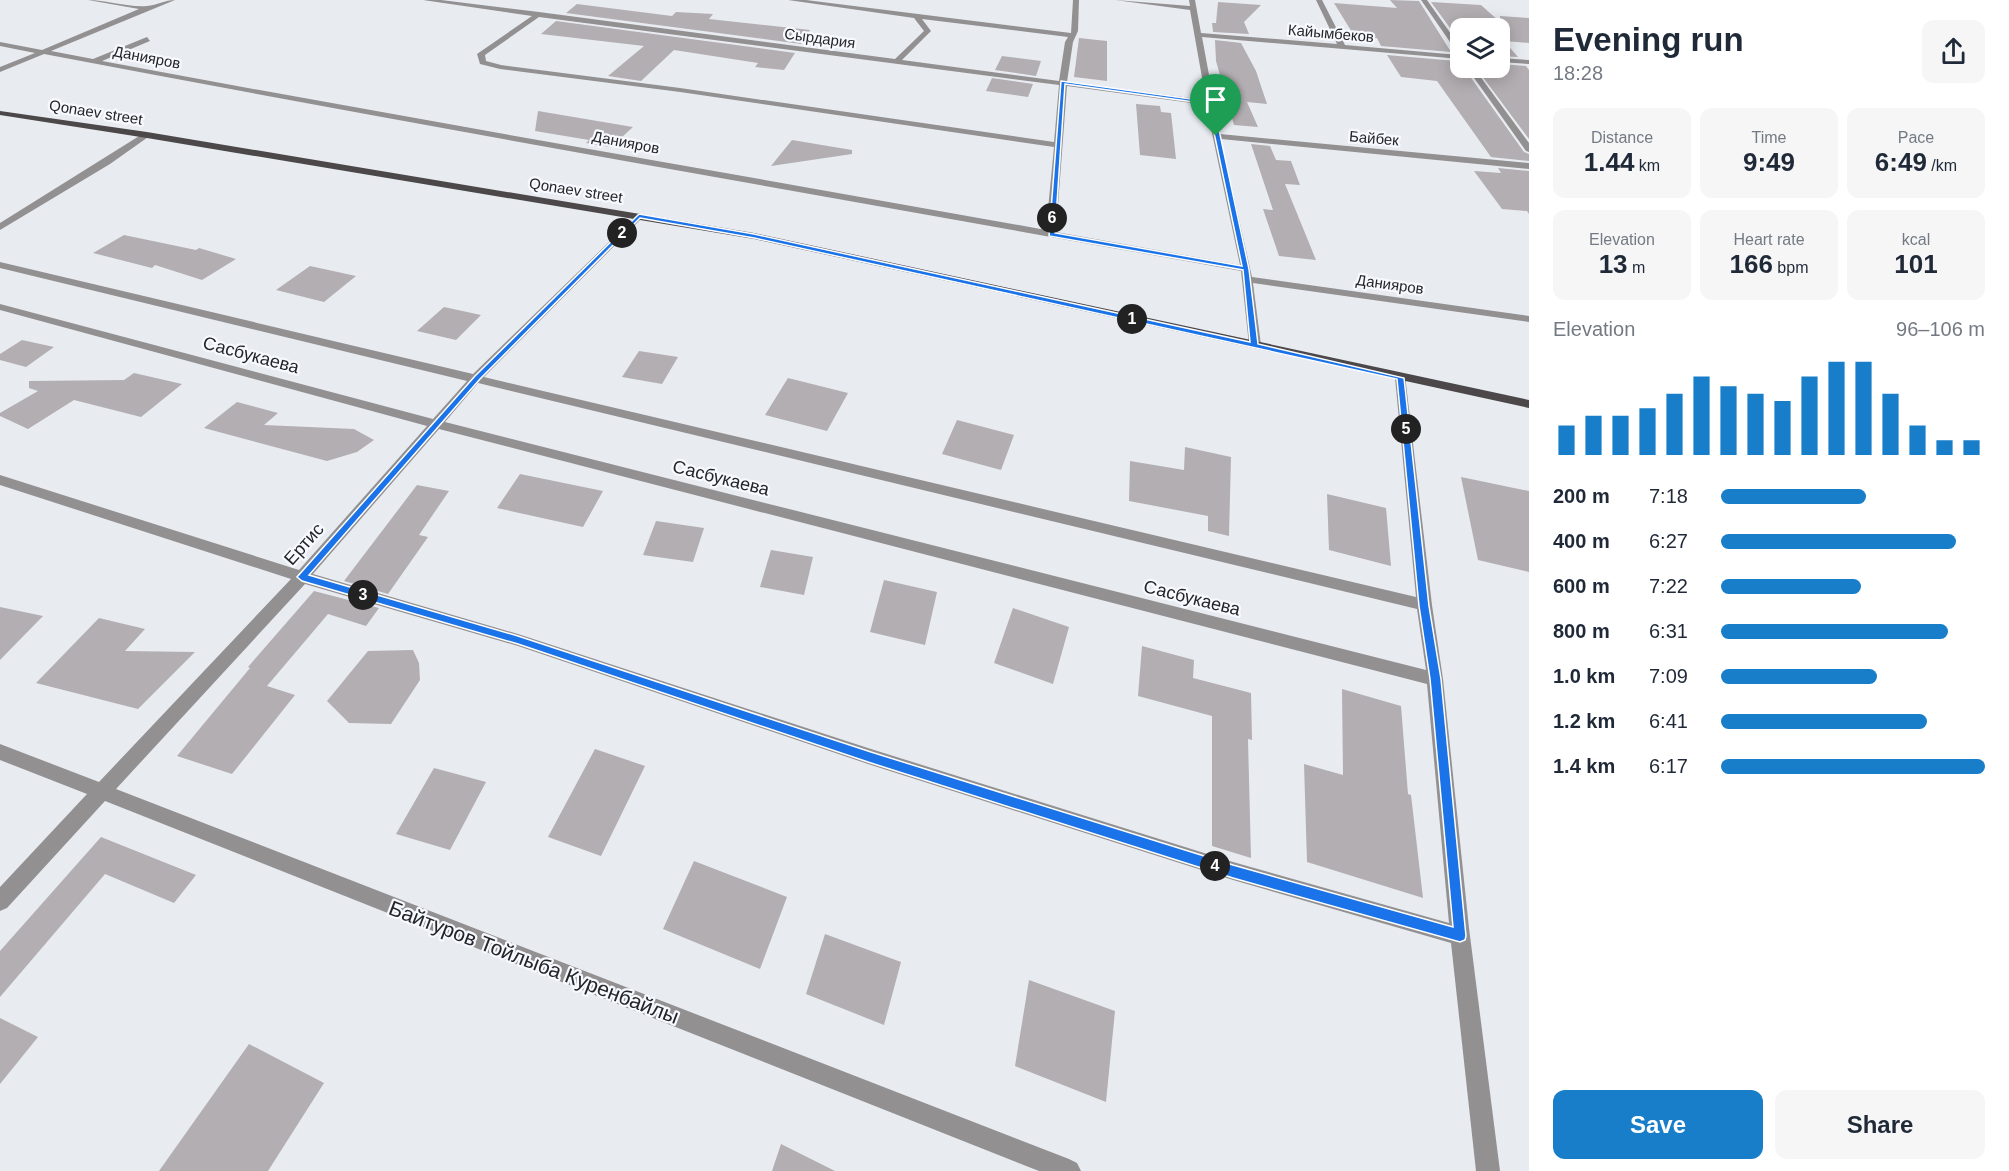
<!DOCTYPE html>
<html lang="en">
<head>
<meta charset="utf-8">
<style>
	:root { --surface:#fff; --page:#f6f6f7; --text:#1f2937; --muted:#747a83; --accent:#187ec9 }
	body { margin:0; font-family:Arial,sans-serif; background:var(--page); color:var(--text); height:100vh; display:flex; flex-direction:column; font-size:22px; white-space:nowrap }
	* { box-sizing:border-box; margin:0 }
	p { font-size:20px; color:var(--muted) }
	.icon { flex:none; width:33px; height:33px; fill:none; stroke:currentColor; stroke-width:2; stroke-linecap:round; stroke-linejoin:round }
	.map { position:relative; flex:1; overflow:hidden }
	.panel { display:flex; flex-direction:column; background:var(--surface); width:480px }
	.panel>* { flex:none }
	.controls { position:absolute; left:1450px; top:18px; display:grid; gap:12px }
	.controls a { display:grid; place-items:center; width:60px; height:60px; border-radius:12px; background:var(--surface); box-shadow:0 3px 15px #0003; font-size:30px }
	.pin { position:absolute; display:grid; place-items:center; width:51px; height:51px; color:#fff; margin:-62px -26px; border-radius:50% 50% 50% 0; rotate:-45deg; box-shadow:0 0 6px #0007 }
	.pin .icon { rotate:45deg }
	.km { position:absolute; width:30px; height:30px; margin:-15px; border-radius:50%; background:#222; color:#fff; font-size:16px; line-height:30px; text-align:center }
	.round { display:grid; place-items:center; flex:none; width:63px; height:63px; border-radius:12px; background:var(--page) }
	.headline { display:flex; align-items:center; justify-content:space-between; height:102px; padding:0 24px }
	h1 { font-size:33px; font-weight:700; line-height:45px }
	.metrics { display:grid; grid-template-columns:repeat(3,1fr); gap:9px; height:102px; padding:6px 24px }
	.metrics div { display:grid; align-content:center; border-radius:12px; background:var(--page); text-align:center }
	.metrics b { font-size:26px; font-weight:700 }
	.metrics small { font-size:16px; font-weight:400 }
	.metrics p { font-size:16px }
	.chart { height:168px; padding:12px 24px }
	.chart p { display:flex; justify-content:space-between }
	.chart svg { width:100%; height:108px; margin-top:6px; stroke:var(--accent); stroke-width:6 }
	.action { display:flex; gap:12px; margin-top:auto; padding:12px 24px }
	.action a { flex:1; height:69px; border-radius:12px; background:var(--accent); color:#fff; font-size:24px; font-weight:700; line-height:69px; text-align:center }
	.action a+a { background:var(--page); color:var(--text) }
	ul { padding:0 24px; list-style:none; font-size:20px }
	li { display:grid; grid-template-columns:96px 72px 1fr; align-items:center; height:45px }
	li i { height:15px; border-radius:8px; background:var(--accent) }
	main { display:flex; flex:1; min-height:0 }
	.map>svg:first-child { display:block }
	.building { fill:#b3aeb2 }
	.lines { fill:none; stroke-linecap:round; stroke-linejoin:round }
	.minor { fill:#939092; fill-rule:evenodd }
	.major { fill:#4c484a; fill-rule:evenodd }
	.route { fill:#1a73e8; stroke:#fff; stroke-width:1.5; fill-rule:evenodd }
	.labels { text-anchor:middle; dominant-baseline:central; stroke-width:4.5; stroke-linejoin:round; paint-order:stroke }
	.far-street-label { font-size:15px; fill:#242527; stroke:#f6f9ff }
	.street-label { font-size:18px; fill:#242527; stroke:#f6f9ff }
	.near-street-label { font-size:21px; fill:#242527; stroke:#f6f9ff }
</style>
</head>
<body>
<main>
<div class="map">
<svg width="1529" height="1171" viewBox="0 0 1529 1171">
	<rect width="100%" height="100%" fill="#e8ecf1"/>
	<g class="building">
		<path d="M1390,0L1419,1L1451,52L1381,46L1377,38L1355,37L1334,3L1397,8Z"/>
		<path d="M1218,2L1261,5L1244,22L1249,34L1213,32L1212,23H1216Z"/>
		<path d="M1431,2L1481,5L1500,22V16L1529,18V43L1504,41L1518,57L1500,56V28H1450Z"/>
		<path d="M577,4L672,16L676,12L713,14L709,19L810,30L801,44L566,13Z"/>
		<path d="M556,21L795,53L784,70L755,67L758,63L674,50L641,81L608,76L644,46L541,34Z"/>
		<path d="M1079,38L1107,41V81L1074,77Z"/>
		<path d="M1215,40L1241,43L1256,71L1267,104L1247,102L1258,127L1234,125L1216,61Z"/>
		<path d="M1387,55L1456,61L1465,75H1469L1524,152L1529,154V161L1491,157L1437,81L1401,77Z"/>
		<path d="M1002,56L1041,61L1036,76L995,70Z"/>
		<path d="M1500,64L1526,66L1529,70V139L1482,76H1500Z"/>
		<path d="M992,78L1033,84L1028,97L986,91Z"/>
		<path d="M1136,104L1160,106L1161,112L1171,113L1176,159L1140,155Z"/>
		<path d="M538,111L633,127L611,147L586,143L589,140L535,131Z"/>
		<path d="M792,140L852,150V154L771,166Z"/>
		<path d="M1251,144L1270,146L1276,160L1291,161L1300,185L1285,184L1316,260L1279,256L1263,209L1273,210Z"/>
		<path d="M1498,168L1529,171V214L1527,211L1502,209L1474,171L1501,173Z"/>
		<path d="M124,235L196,250L199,248L236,259L202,280L155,265L152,268L93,253Z"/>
		<path d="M310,266L356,276L324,302L276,290Z"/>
		<path d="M444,307L481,315L456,340L417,331Z"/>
		<path d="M22,340L54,347L26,367L0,360V354Z"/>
		<path d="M639,351L678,357L662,384L622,377Z"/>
		<path d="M134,373L182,384L141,417L74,400L28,429L0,416V413L38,391L29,388V381L124,380Z"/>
		<path d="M788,378L848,393L827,431L765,415Z"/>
		<path d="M237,402L278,413L264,425L354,429L374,440L357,452L327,461L204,428Z"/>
		<path d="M957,420L1014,435L1001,470L942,454Z"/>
		<path d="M1185,447L1231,457L1229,536L1208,531V516L1129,501L1130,461L1184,470Z"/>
		<path d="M520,474L603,491L583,527L497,508Z"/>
		<path d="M1461,477L1529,491V572L1478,560Z"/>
		<path d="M417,485L449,491L419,535L428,537L388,594L344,581Z"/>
		<path d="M1327,494L1386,508L1391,566L1329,550Z"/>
		<path d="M656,521L704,528L693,562L643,555Z"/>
		<path d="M771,550L813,557L804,595L760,587Z"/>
		<path d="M884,580L937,592L925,645L870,632Z"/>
		<path d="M314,591L379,608L366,626L328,614L267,686L295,695L232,774L177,756L250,668L248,667Z"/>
		<path d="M0,607L43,616L0,660Z"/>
		<path d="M1013,608L1069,627L1053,684L994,663Z"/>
		<path d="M99,618L145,629L125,651L195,652L138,709L36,683Z"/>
		<path d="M1142,646L1194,660L1193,678L1251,693L1252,740L1248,739L1251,858L1212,846V716L1138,696Z"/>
		<path d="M413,650L419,663L420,680L391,724L349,723L327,701L368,651Z"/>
		<path d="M1342,689L1401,706L1408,794L1411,795L1423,898L1307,862L1304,764L1343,775Z"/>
		<path d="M595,749L645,766L601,856L548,837Z"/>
		<path d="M434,768L486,782L450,850L396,834Z"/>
		<path d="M101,837L196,875L174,903L105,874L0,997V951Z"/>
		<path d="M694,861L787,897L760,969L663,929Z"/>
		<path d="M825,934L901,962L884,1025L806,994Z"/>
		<path d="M1029,980L1115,1011L1106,1102L1015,1066Z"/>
		<path d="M0,1018L38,1037L0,1084Z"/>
		<path d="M249,1044L324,1083L268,1171H159Z"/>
		<path d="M781,1144L835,1171H772Z"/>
	</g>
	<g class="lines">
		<g class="minor">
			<path d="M88,0C106,0 131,8 147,6C157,5 165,0 175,0L51,51L93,59L147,37L150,41L102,61C416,120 731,173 1046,230L1054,147L680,92L500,69L480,64L477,54L532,16L423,0H441L539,12L895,59L924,31L914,18L788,0H806L1071,33L1073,0H1079L1078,31L1073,42L1067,82L1206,100L1190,10L1115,0L1190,6L1189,0H1195L1201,33L1337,44L1316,0H1322L1345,45L1459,55L1421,0H1427L1461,48V59L1202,37L1220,134L1529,163V169L1221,139L1252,277L1529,316V322L1253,283L1261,345L1255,348L1249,345L1241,271C842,199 442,130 44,54L0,72V67L35,53L0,46V42L42,50L139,9ZM539,17L1059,85L1054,142L680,88L501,65L486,61L485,55ZM922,19L1068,37L1065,42L1059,81L902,60L931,31ZM1067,86L1206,105L1240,265L1056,232Z"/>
			<path d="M1500,58L1529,60V64L1500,62Z"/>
			<path d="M1467,68H1474L1529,143V152L1526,151Z"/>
			<path d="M144,133L151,135L110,164L0,230V223Z"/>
			<path d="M639,213L644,216L642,218L484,377L1416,597L1395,378L1401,374L1405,375L1432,605L1443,679L1469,928L1500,1171H1476L1451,943L1233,880L871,765L518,646L305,584L116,789L1069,1159L1077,1163L1081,1171H1039L105,801L7,908L0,911V887L87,794L0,760V744L99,782L291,579L0,485V475L299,570L427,426L0,310V304L433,419L467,381L0,268V262L473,374ZM478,383L1417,609L1426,670L445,422ZM439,429L1427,684L1449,923L1233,862L871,749L518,634L313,574Z"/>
		</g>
		<path class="major" d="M0,111L147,132L754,233L1529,400V408L754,239L147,138L0,115Z"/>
	</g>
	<path class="route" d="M1061,81L1213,102L1249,269L1258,344L1404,378L1429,606L1441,679L1466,936L1465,940L1460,942L1233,878L871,763L518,644L302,581L297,577L475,376L639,214L754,234L1250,342L1243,270L1049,236ZM1065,84L1208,104L1242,266L1055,233ZM640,218L754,238L1397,379L1419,606L1430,679L1453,927L1233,865L871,752L518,636L309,575L480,379Z"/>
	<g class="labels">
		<g class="far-street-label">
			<text transform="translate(1331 33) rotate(5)">Кайымбеков</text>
			<text transform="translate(820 38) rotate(8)">Сырдария</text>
			<text transform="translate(147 57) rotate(11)">Данияров</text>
			<text transform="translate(96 112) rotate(9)">Qonaev street</text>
			<text transform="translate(1374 138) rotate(5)">Байбек</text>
			<text transform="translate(626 142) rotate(11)">Данияров</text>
			<text transform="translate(576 190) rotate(9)">Qonaev street</text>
			<text transform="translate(1390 284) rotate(8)">Данияров</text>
		</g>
		<g class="street-label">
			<text transform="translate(251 355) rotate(15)">Сасбукаева</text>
			<text transform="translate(721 478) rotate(14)">Сасбукаева</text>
			<text transform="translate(304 544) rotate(-48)">Ертис</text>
			<text transform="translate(1192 598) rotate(14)">Сасбукаева</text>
		</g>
		<g class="near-street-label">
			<text transform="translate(534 962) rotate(21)">Байтуров Тойлыба Куренбайлы</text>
		</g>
	</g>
</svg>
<div class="controls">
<a><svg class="icon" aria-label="layers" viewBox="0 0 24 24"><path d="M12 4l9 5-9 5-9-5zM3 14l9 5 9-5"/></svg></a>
</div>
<div class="pin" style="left:1216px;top:136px;background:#1e9e55"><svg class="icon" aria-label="arrive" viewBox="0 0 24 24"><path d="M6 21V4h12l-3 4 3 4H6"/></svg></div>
<b class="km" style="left:1132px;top:319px">1</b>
<b class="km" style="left:622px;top:233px">2</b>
<b class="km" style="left:363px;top:595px">3</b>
<b class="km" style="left:1215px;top:866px">4</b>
<b class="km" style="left:1406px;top:429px">5</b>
<b class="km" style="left:1052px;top:218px">6</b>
</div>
<section class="panel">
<div class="headline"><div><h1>Evening run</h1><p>18:28</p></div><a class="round"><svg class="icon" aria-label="share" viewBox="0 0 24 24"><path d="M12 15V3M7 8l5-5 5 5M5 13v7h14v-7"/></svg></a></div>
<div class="metrics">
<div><p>Distance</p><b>1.44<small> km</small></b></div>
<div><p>Time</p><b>9:49</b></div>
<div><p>Pace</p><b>6:49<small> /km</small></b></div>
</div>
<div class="metrics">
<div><p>Elevation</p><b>13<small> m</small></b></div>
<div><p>Heart rate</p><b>166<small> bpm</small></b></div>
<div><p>kcal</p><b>101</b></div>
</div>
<div class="chart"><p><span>Elevation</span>96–106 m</p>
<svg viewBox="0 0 160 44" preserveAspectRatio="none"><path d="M5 44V32M15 44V28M25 44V28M35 44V25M45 44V19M55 44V12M65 44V16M75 44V19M85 44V22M95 44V12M105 44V6M115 44V6M125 44V19M135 44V32M145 44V38M155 44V38"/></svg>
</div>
<ul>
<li><b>200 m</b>7:18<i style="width:55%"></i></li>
<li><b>400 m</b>6:27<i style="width:89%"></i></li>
<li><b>600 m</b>7:22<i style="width:53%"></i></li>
<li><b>800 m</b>6:31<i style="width:86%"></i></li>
<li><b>1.0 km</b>7:09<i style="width:59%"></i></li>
<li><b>1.2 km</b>6:41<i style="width:78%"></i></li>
<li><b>1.4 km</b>6:17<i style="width:100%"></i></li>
</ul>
<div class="action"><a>Save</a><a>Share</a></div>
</section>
</main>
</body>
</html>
